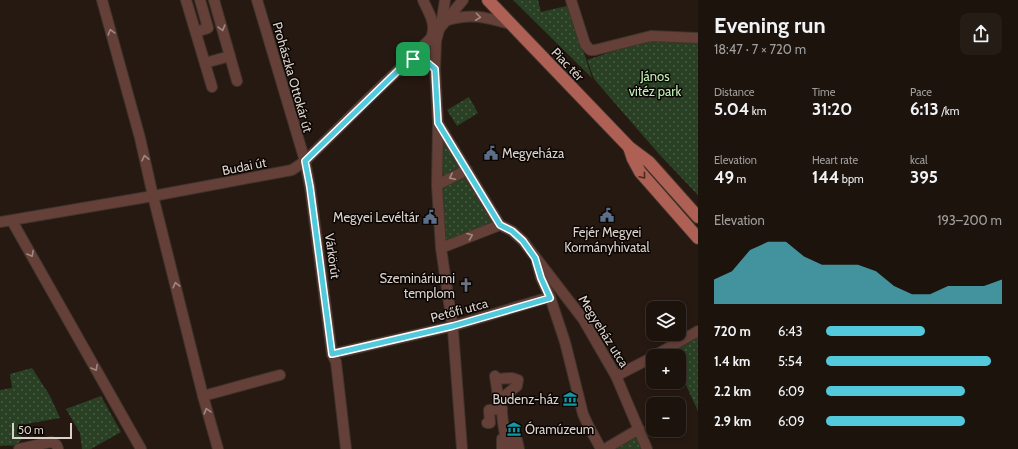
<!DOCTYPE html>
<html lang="en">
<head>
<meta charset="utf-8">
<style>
	:root { --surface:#1c130d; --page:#251c16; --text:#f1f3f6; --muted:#a09e9d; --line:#3a322e; --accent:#53cadc }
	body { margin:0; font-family:Cabin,sans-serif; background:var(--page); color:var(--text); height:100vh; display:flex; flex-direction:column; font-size:15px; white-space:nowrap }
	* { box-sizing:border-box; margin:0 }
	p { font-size:13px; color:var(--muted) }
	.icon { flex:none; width:22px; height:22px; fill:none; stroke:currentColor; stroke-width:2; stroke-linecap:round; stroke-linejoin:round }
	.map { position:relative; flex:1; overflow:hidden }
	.drawer { display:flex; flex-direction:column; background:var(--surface); width:320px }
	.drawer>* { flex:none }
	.controls { position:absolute; left:646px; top:301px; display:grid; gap:8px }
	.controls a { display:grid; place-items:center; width:40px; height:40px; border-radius:8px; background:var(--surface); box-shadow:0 2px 6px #0003,0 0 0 1px var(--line); font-size:20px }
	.scale { position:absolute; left:12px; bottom:10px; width:60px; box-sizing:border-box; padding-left:4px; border:2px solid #dbd2cc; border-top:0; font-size:11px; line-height:14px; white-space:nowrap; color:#dbd2cc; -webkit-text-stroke:3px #0b0603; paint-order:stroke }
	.pin { position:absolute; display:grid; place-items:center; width:34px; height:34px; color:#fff; margin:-17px; border-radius:8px; box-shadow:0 2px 6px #0006 }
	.round { display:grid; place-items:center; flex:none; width:42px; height:42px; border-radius:8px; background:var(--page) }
	.overview { display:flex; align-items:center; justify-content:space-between; height:68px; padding:0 16px }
	h1 { font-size:22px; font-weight:800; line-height:30px }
	.stats { display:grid; grid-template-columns:repeat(3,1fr); gap:6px; height:68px; padding:4px 16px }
	.stats div { display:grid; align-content:center }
	.stats b { font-size:17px; font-weight:800 }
	.stats small { font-size:11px; font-weight:400 }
	.stats p { font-size:11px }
	.chart { height:112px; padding:8px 16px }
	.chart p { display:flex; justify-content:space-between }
	.chart svg { width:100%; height:72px; margin-top:4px; fill:var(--accent); opacity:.7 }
	ul { padding:0 16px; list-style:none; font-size:13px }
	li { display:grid; grid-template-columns:64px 48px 1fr; align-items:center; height:30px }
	li i { height:10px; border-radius:5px; background:var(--accent) }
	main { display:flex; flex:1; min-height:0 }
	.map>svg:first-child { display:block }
	.grass { fill:url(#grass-dots) }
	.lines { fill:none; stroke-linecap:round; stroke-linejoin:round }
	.minor-casing { stroke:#3f332b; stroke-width:12 }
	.major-casing { stroke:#3f332b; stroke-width:14 }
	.minor { stroke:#654039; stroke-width:10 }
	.major { stroke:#ae6054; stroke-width:12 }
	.oneway { stroke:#a08982 }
	.oneway2 { stroke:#4c2a23 }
	.route-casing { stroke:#fff; stroke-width:8 }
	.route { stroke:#53cadc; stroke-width:5 }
	.labels { text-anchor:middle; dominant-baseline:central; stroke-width:3; stroke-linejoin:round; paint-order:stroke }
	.street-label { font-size:13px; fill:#dbd2cc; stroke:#0b0603 }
	.park-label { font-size:13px; fill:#c1f1b8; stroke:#0b0603 }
	.poi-label { font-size:13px; fill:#dbd2cc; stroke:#0b0603; text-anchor:end }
</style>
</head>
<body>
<main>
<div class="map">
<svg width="698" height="449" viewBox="0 0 698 449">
	<defs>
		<pattern id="grass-dots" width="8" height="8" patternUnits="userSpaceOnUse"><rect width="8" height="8" fill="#2a4025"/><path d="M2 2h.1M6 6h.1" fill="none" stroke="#485b43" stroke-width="1.8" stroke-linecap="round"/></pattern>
	</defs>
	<rect width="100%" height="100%" fill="#261911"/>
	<g class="grass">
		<path d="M513,0H538L541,12L562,7L569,6L592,78Z"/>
		<path d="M644,41H676L698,43V195L659,154L594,79L587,60Z"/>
		<path d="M469,97L478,113L457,126L447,110Z"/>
		<path d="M441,135L498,222L445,242L442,186Z"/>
		<path d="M698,335V411L679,370V356H673V349Z"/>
		<path d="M32,368L50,396L60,418L20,425L22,439C14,449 11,444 0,446V390L12,388L10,374Z"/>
		<path d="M101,396L121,432L91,449H82L80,433L66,409Z"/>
		<path d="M637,431L644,449H609Z"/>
	</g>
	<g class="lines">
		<defs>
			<g id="minor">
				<path d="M102,0L140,138L153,196L203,396L218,449"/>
				<path d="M186,0L212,87"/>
				<path d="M214,0L237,81"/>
				<path d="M257,0L305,161L310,187L332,354L336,362L346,449"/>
				<path d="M423,0C428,12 436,22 432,35"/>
				<path d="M445,0L442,19L436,41L435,69L438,123L437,185L441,248L453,330L462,449"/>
				<path d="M571,0L585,44L590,50H595L651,36L698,38"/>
				<path d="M445,21C472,13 485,17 510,24"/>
				<path d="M196,32L208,28L200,0"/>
				<path d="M409,60C421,56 427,61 435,69"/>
				<path d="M205,63L230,56"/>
				<path d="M438,123L500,225"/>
				<path d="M437,185L467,170"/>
				<path d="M12,221L141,449"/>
				<path d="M0,222L153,196L292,170L305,161L370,97L409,60L435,34L463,0"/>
				<path d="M500,225L512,231L523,241L583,319L616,376L647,449"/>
				<path d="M441,248L500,225"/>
				<path d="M550,297L565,342L583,414L588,425L601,449"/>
				<path d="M332,354L453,326L550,297L541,278L537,263"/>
				<path d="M654,356L698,331"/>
				<path d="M495,376L498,396L501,398C502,415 503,432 509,448"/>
				<path d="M616,376L653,357"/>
				<path d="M496,379L512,378L518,380L517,386C514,388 504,397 501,398"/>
				<path d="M203,396L280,375"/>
				<path d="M487,423H490L489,410L502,409"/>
				<path d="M19,449L51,442C56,443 57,445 58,449"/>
				<path d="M502,449V439L505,438L517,440L519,449"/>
				<path d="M605,449L639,429"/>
			</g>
			<g id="major">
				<path d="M488,0L629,147L649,162L698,217"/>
				<path d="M629,147L633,159L640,172L698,238"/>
			</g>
		</defs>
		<use href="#minor" class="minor-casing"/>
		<use href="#major" class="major-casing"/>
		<use href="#minor" class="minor"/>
		<use href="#major" class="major"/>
	</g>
	<defs><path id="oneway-chevron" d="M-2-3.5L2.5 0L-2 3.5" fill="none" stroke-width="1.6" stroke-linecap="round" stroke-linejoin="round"/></defs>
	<g class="oneway">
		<use href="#oneway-chevron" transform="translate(478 17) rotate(6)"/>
		<use href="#oneway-chevron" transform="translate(222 28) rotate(74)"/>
		<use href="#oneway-chevron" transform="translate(111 32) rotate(-105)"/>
		<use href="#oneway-chevron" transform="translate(145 158) rotate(-103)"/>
		<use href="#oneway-chevron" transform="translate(452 177) rotate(153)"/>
		<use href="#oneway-chevron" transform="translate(470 236) rotate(-21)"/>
		<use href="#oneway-chevron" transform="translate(31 254) rotate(61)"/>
		<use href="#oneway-chevron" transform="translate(176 285) rotate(-104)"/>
		<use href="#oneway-chevron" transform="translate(95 368) rotate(61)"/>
		<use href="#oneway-chevron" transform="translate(207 411) rotate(-106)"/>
	</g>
	<use class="oneway2" href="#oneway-chevron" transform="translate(643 176) rotate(50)"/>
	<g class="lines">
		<defs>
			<path id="route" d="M420,58L423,59L435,69L438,123L500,225L512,231L523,241L535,258L541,278L550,298L453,326L332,354L310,187L305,161L409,60Z"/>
		</defs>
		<use href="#route" class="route-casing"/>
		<use href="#route" class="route"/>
	</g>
	<defs>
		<symbol id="civic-bare" viewBox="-9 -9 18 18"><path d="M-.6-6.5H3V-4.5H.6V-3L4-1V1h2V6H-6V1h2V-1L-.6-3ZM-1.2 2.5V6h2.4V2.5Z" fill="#5c6f8a" stroke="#0b0603" stroke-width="2.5" paint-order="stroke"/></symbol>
		<symbol id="church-bare" viewBox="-9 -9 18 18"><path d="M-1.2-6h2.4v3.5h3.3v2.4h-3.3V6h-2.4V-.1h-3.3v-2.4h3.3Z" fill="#6b7280" stroke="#0b0603" stroke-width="2.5" paint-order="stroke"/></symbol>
		<symbol id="museum-bare" viewBox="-9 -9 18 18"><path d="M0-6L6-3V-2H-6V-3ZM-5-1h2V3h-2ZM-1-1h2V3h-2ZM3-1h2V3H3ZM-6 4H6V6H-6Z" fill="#0f9aa8" stroke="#0b0603" stroke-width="2.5" paint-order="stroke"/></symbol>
	</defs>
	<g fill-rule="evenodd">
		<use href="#civic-bare" x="481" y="143" width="20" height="20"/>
		<use href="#civic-bare" x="597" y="205" width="20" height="20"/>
		<use href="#civic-bare" x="420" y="207" width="20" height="20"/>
		<use href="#church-bare" x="456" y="275" width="20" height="20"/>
		<use href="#museum-bare" x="560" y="389" width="20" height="20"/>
		<use href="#museum-bare" x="504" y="419" width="20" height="20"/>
	</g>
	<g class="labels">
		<g class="street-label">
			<text transform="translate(568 64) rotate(46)">Piac tér</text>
			<text transform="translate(293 77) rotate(74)">Prohászka Ottokár út</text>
			<text transform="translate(244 166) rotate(-11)">Budai út</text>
			<text transform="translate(333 256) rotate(82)">Várkörút</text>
			<text transform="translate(459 310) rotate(-15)">Petőfi utca</text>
			<text transform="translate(604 331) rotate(58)">Megyeház utca</text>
		</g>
		<g class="park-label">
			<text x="655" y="76">János<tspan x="655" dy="15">vitéz park</tspan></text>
		</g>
		<g class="poi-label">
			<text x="502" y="153" text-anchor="start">Megyeháza</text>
			<text x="419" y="217">Megyei Levéltár</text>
			<text x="607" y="232" text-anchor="middle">Fejér Megyei<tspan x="607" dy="15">Kormányhivatal</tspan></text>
			<text x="455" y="278">Szemináriumi<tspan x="455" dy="15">templom</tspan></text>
			<text x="559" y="399">Budenz-ház</text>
			<text x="525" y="429" text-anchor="start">Óramúzeum</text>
		</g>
	</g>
</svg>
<div class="controls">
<a><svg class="icon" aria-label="layers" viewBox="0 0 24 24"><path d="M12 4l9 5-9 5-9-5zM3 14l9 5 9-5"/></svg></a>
<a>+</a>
<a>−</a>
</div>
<div class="scale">50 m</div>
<div class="pin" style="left:413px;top:59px;background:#1e9e55"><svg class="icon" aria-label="arrive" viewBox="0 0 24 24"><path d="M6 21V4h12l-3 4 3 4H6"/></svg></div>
</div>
<section class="drawer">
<div class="overview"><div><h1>Evening run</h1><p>18:47 · 7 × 720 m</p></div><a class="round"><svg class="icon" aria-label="share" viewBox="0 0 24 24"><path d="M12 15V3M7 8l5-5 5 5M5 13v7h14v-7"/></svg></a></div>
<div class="stats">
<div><p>Distance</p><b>5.04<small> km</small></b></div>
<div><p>Time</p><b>31:20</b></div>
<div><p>Pace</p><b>6:13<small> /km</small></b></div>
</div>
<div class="stats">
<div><p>Elevation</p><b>49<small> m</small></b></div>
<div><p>Heart rate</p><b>144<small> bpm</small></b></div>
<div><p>kcal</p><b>395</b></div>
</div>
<div class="chart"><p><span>Elevation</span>193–200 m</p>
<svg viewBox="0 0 160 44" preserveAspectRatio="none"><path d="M0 44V29L10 24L20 11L30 6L40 6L50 15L60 20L70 20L80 20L90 24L100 33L110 38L120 38L130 33L140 33L150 33L160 29V44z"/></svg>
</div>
<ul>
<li><b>720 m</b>6:43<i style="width:56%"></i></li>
<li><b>1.4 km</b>5:54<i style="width:94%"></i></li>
<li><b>2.2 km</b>6:09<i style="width:79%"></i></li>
<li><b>2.9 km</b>6:09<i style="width:79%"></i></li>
</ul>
</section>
</main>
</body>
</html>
